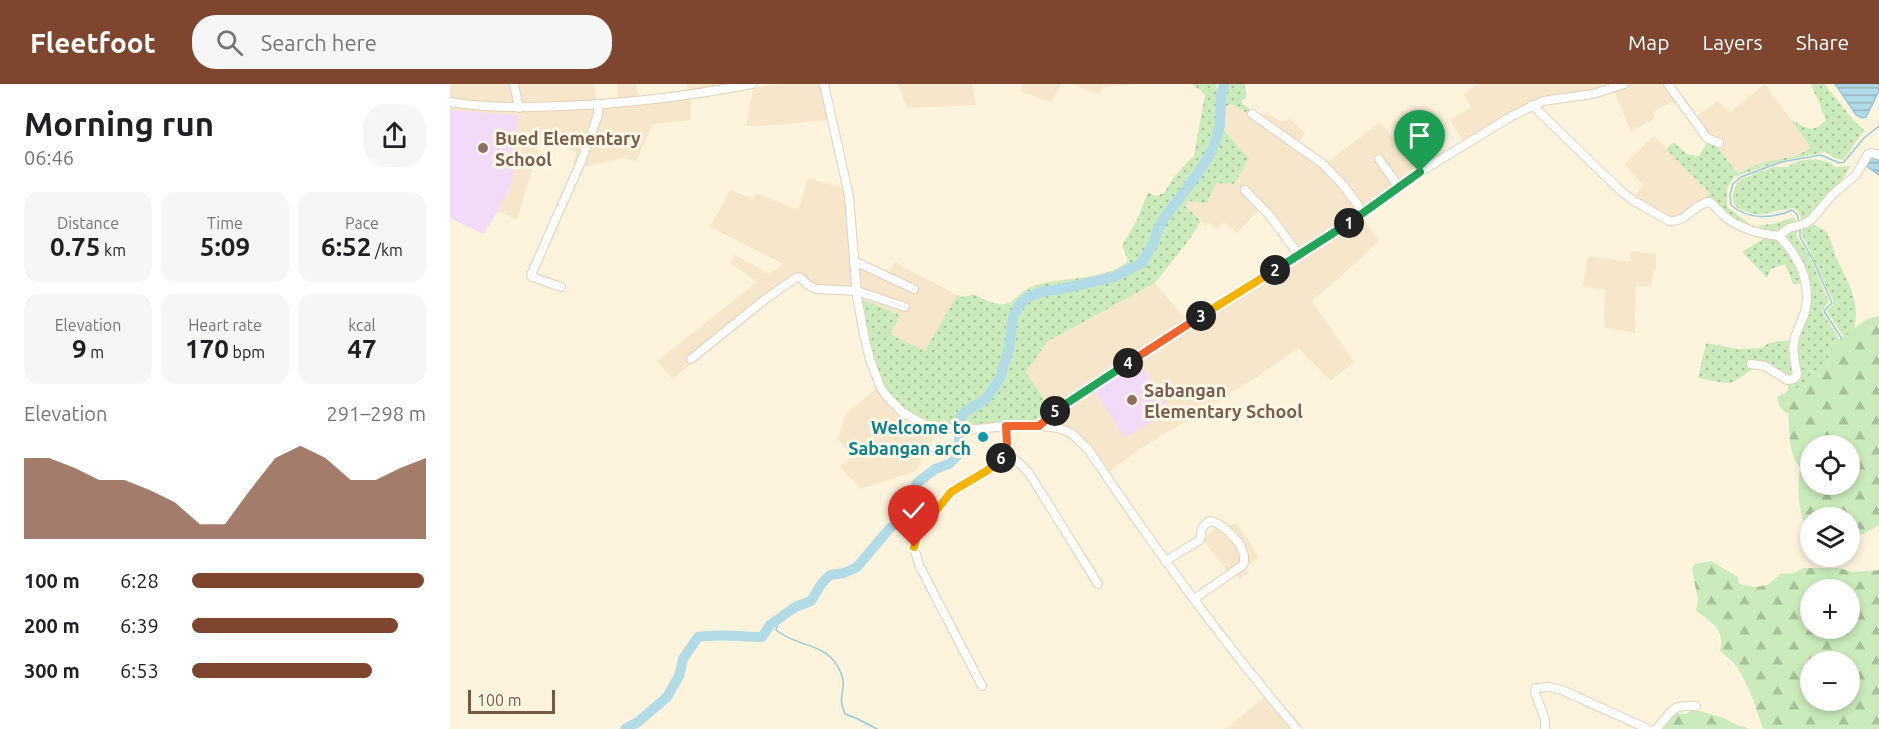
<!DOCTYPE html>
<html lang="en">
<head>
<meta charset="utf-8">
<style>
	:root { --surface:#fff; --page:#f6f6f6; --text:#202124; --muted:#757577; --accent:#7e462e }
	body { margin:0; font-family:Ubuntu,sans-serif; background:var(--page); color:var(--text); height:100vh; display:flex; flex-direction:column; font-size:22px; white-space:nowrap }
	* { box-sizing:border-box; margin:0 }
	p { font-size:20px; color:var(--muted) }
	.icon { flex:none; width:33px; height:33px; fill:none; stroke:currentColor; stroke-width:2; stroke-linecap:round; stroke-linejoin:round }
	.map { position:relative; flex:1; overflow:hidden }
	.sheet { display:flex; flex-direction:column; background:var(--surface); width:450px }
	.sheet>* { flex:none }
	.tools { position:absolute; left:1350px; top:351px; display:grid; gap:12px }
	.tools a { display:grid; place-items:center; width:60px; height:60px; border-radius:50%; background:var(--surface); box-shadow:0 3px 9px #0003; font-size:30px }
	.scale { position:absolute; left:18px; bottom:15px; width:87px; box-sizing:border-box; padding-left:6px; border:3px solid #755b45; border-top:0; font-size:16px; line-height:21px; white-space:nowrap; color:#755b45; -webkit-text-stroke:4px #fff7e6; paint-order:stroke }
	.pin { position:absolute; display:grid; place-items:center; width:51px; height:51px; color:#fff; margin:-62px -26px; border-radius:50% 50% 50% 0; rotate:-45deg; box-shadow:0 0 6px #0007 }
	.pin .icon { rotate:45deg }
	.km { position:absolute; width:30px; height:30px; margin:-15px; border-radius:50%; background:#222; color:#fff; font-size:16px; line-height:30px; text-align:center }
	.round { display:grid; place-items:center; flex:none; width:63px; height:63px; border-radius:24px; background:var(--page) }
	.summary { display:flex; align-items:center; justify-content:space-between; height:102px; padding:0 24px }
	h1 { font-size:33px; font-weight:700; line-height:45px }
	.stats { display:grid; grid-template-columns:repeat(3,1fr); gap:9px; height:102px; padding:6px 24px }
	.stats div { display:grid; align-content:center; border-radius:15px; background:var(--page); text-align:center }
	.stats b { font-size:26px; font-weight:700 }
	.stats small { font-size:16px; font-weight:400 }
	.stats p { font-size:16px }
	.chart { height:168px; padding:12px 24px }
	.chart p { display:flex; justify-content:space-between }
	.chart svg { width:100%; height:108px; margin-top:6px; fill:var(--accent); opacity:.7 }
	ul { padding:0 24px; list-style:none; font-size:20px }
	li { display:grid; grid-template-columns:96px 72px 1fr; align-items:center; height:45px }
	li i { height:15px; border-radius:8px; background:var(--accent) }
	header { display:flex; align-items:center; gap:36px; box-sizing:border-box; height:84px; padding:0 30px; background:var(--accent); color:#fff }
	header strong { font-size:28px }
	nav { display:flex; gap:33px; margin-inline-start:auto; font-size:21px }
	.search { width:420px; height:54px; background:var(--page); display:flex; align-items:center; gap:15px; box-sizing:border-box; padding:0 21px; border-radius:24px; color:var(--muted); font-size:22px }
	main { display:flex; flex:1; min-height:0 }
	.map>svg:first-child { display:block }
	.residential { fill:#f6e7cc }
	.education { fill:#f1dbf9 }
	.grass { fill:url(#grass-dots) }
	.forest { fill:url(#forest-firs); fill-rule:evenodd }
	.water { fill:url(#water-rules); stroke:#98c9da; stroke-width:1.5 }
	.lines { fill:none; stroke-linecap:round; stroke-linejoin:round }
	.stream { stroke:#98c9da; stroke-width:1.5 }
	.river { stroke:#b2dbe8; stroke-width:10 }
	.minor-casing { stroke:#e2d1ba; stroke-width:10 }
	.minor { stroke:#fff; stroke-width:8 }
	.split-1-casing { stroke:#fff; stroke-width:12 }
	.split-2-casing { stroke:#fff; stroke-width:12 }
	.split-3-casing { stroke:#fff; stroke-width:12 }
	.split-4-casing { stroke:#fff; stroke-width:12 }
	.split-5-casing { stroke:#fff; stroke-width:12 }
	.split-6-casing { stroke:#fff; stroke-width:12 }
	.split-7-casing { stroke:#fff; stroke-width:12 }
	.split-8-casing { stroke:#fff; stroke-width:12 }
	.split-1 { stroke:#22a559; stroke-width:8 }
	.split-2 { stroke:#22a559; stroke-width:8 }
	.split-3 { stroke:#f5b400; stroke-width:8 }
	.split-4 { stroke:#f0652b; stroke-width:8 }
	.split-5 { stroke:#22a559; stroke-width:8 }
	.split-6 { stroke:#f0652b; stroke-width:8 }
	.split-7 { stroke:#f5b400; stroke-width:8 }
	.split-8 { stroke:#f5b400; stroke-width:8 }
	.education-dot { fill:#8d6e63; stroke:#fff7e6; stroke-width:2 }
	.culture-dot { fill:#0f9aa8; stroke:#fff7e6; stroke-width:2 }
	.labels { text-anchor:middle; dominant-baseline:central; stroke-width:6; stroke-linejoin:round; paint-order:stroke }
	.education-label { font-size:18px; font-weight:bold; fill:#785e54; stroke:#fff7e6; text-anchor:start }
	.culture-label { font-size:18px; font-weight:bold; fill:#0d838f; stroke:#fff7e6; text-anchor:end }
</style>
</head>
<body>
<header>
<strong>Fleetfoot</strong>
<div class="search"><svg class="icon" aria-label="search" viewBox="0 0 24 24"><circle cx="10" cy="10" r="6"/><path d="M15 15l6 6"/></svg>Search here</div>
<nav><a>Map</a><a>Layers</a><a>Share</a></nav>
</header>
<main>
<section class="sheet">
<div class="summary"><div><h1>Morning run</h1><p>06:46</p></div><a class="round"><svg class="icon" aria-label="share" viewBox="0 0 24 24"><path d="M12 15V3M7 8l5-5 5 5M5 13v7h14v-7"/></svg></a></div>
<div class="stats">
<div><p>Distance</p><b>0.75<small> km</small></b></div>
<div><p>Time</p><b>5:09</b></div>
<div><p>Pace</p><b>6:52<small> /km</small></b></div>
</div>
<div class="stats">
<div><p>Elevation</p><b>9<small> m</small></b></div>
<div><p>Heart rate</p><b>170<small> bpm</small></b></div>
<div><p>kcal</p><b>47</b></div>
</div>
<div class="chart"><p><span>Elevation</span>291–298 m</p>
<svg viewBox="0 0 160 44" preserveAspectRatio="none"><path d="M0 44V11L10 11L20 15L30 20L40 20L50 24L60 29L70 38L80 38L90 24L100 11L110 6L120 11L130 20L140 20L150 15L160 11V44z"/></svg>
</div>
<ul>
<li><b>100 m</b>6:28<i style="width:99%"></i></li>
<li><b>200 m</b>6:39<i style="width:88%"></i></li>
<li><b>300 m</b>6:53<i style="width:77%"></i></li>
</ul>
</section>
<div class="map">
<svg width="1429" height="645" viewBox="0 0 1429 645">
	<defs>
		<pattern id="grass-dots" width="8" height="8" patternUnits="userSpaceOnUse" patternTransform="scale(1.5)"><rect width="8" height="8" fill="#cbebbc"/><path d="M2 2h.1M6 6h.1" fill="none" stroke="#a9c19b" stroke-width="1.8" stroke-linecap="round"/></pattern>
		<pattern id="forest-firs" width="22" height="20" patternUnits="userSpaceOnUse" patternTransform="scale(1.5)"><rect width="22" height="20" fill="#cbebbc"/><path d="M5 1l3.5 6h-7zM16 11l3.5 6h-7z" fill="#a9c19b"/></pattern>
		<pattern id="water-rules" width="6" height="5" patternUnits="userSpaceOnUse" patternTransform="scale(1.5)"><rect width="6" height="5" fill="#b2dbe8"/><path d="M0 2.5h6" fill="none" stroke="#95b5be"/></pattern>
	</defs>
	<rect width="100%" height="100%" fill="#fef4de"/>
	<g class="residential">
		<path d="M0,0H144L148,23L169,22L167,0H186L190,20L238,14L237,0H307L293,6L241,13V36L203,40L186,77L172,74L125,85L123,81L126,69L114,63L115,59L93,51L67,136L48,127L33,150L0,134Z"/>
		<path d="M330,0H372L381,36L312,42H296L303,4Z"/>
		<path d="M448,0H522L526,21L457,24Z"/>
		<path d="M573,0H612L601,18L571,8Z"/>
		<path d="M621,0H691L653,3L649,10Z"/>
		<path d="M1028,0H1151L1153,6L1085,22L1016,62L1000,36L1021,23L1013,10Z"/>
		<path d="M1168,0H1224L1233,15L1224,21L1222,18L1210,24L1203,29L1205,34L1181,48L1162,2Z"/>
		<path d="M1315,0L1361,64L1346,72L1314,78L1287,89L1245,33L1268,17L1280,28Z"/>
		<path d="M782,21L808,37L816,28L830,37L840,35L855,49L845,64L871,83L930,38L972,93L912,132L929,157L888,195L862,217L904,278L881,297L848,264L813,289L689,366L653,392L635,367L618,351L592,344L598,336L668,292L713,261L603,330L576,288L597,258L705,199L741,240L847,174L810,125L787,149L774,138L766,145L759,139L756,142L735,122L770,42L772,24Z"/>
		<path d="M1204,52L1260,109L1233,135L1225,137L1185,113L1193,101L1174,80Z"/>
		<path d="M358,94L397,105L404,177L437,192L445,178L507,211L476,268L440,250L406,213V205L373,208L349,195L337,201L223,295L207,277L307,198L280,179L285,171L319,190L333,180L260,143L280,106L304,115L306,109L348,126Z"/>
		<path d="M1181,167L1206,170V186H1204L1201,203L1186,202L1185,249L1154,243L1155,206L1133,202L1138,172L1180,178Z"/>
		<path d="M428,303L436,318L449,333L466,342L487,347L466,387L411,405L389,383L402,372L388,355L395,331Z"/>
		<path d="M787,439L809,473L796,484L799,489L789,495L784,487L779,490L754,457L758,450L771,440L775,443Z"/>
		<path d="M815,613L842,645H775Z"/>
	</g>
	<g class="education">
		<path d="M0,26L68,31L62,97L48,127L33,150L0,134Z"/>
		<path d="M689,278L720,326L675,354L644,306Z"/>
	</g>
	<g class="grass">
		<path d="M742,0H766L772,22L773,11L779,0H794L797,12L791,18L811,34L809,36L781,20L772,24L770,42L799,75L784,100L766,99L757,119L738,117L735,122L751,137L739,156L705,199L597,258L576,288L602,328L585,343L516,347L453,332L423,284L409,214L450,231L440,250L475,267L507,211L514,213L523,210C533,214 548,224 558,219C566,216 572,206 581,203C608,192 655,198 678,177L672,161L686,138L698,108L705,112L714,109L724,93L744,71L755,10Z"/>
		<path d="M1361,0H1375L1403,36L1415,47C1406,54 1402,67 1393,76L1384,74L1376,68L1331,77L1284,93L1277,104V123L1300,140L1298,143L1279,133L1265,117L1247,122L1260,109L1216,65L1224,58L1237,70L1249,72L1260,53L1287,89L1314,78L1346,72L1361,64L1340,35C1355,43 1362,51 1376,36Z"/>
		<path d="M1365,75L1379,78L1385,83L1401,82L1385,106L1358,133L1361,140C1367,142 1372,144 1377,149C1382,156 1383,167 1387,175C1398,199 1411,217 1404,245L1393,252L1377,227L1384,219L1352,151L1351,133L1348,127L1343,124L1313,130H1303L1289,125L1285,121L1282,115L1283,109L1286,101L1291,95L1323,83H1337L1349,77Z"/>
		<path d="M1344,133L1346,136L1347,153L1360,173L1379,218L1372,227L1389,255L1382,260L1376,287L1354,301L1338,307V299L1307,282L1282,299H1275L1248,294L1256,259L1288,265L1312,264C1319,257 1332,257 1342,256L1344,253L1357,200H1343L1335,180L1321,185L1317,194L1293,169V167L1315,154L1309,141L1323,140Z"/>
	</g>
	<g class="forest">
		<path d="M1429,232V441L1414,450L1400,451V434H1360V441L1353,436C1347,415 1348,404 1350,383C1338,371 1340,346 1338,329C1330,327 1329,321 1327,313L1342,305L1354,301L1361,289L1376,287L1382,260L1417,235ZM1360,362H1400V400H1360Z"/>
		<path d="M1261,477L1288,493L1289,500L1306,503L1317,501L1331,490L1344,489L1354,484H1388L1403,488L1429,486V645H1313C1305,621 1299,600 1284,579C1280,574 1274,572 1270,566C1276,546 1260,537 1246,527L1248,516L1242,485L1244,480ZM1360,506H1400V544H1360ZM1360,578H1400V616H1360Z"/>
		<path d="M1243,625L1274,634L1287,641L1301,645H1203L1222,629L1236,630Z"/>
	</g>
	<g class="water">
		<path d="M1385,0H1429V7L1416,33L1412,34L1406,31Z"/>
		<path d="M1419,73L1429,76V91L1415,81Z"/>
	</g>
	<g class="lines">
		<g class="stream">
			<path d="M1349,138L1347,130L1342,126C1322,135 1298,136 1281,121L1280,111L1283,100L1291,93L1331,78L1371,71L1389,79L1394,78L1414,54L1429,42"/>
			<path d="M1350,146V153L1362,174L1382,219L1374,227L1392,255"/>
			<path d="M329,535L326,546C349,565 378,557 391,589C398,606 386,611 395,630L408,635L427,645"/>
		</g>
		<path class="river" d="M175,645L188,638L217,613L229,592L233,575L248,553C270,549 290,553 312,553L320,541L345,523L361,517L372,499L380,491L394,489L407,483L440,444L452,435L467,399L485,385L499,380L508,371L510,335L515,328L537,314L550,294L559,265L563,233L571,219L578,213L591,208L611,205L664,193L692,179L703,160L708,145L715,133L751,85L763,64L770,42L771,13L774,0"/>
		<defs>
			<g id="minor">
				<path d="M64,0L69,24"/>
				<path d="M374,0L399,112L407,212L414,251L420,276L430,302L435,310L452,328L475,341L517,346L556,342H592L608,344L621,349L638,365C703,462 771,556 847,645"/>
				<path d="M1218,0L1257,54L1269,59"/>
				<path d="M0,18C37,24 73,24 110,22C175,20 239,12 302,0"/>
				<path d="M1082,21L1172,108L1184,117L1219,137C1237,139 1244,119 1260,118C1265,122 1269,127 1274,132C1289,144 1310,150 1329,152L1339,144L1354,140L1362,135L1383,110L1406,91L1418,70L1422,69L1429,71"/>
				<path d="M802,30L873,80L893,101L914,129"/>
				<path d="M929,75L949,103"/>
				<path d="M795,106L820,132L849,171"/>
				<path d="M404,177L464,205"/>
				<path d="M111,203L82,193L81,191L130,80L147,34L149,21"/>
				<path d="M241,275L318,213L347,193L351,194L358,201L366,205L407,207L455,223"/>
				<path d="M1301,280L1315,282L1337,296L1344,295L1347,291C1346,281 1342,269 1344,259C1345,248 1352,238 1355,228C1362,199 1349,173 1329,152"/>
				<path d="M589,342L603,329L620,316L849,171L909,132L970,88L1062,32L1093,17L1143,10L1174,0"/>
				<path d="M554,369L568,378L579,389L648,500"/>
				<path d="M715,477L750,456L752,444L759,437C774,438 800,465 793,481L744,515"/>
				<path d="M532,602L469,481L464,463L467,452L501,408L538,386L550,375L556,364V342"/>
				<path d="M1095,645V635L1085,609L1086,604L1099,603L1112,606L1198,645"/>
				<path d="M1206,645C1222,629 1219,620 1246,622"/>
			</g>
		</defs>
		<use href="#minor" class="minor-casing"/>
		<use href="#minor" class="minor"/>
	</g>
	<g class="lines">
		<defs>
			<path id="split-1" d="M899,139L970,88"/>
			<path id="split-2" d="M825,186L899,139"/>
			<path id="split-3" d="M751,232L825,186"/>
			<path id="split-4" d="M678,279L751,232"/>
			<path id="split-5" d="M605,327L678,279"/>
			<path id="split-6" d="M551,374L557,360L556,342H589L605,327"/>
			<path id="split-7" d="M485,428L501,408L538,386L551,374"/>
			<path id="split-8" d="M464,463L467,452L485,428"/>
		</defs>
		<use href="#split-1" class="split-1-casing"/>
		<use href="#split-2" class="split-2-casing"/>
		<use href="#split-3" class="split-3-casing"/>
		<use href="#split-4" class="split-4-casing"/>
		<use href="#split-5" class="split-5-casing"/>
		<use href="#split-6" class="split-6-casing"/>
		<use href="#split-7" class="split-7-casing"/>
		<use href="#split-8" class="split-8-casing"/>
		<use href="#split-1" class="split-1"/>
		<use href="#split-2" class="split-2"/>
		<use href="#split-3" class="split-3"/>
		<use href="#split-4" class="split-4"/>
		<use href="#split-5" class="split-5"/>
		<use href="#split-6" class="split-6"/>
		<use href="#split-7" class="split-7"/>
		<use href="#split-8" class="split-8"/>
	</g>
	<g class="education-dot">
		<circle cx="33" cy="64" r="6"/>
		<circle cx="682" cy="316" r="6"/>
	</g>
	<circle class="culture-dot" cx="533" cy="353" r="6"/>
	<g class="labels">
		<g class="education-label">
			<text x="45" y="54">Bued Elementary<tspan x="45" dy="21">School</tspan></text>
			<text x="694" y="306">Sabangan<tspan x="694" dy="21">Elementary School</tspan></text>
		</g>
		<g class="culture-label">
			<text x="521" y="343">Welcome to<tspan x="521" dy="21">Sabangan arch</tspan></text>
		</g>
	</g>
</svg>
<div class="tools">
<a><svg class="icon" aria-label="locate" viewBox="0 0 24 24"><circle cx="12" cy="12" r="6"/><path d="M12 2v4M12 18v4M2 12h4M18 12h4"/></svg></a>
<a><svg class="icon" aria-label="layers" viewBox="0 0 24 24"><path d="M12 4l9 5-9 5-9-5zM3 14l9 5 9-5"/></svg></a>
<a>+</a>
<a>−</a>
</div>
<div class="scale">100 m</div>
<div class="pin" style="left:970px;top:88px;background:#1e9e55"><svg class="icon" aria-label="arrive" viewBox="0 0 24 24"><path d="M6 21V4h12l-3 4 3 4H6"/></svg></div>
<div class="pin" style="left:464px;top:463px;background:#d93025"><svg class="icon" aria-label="check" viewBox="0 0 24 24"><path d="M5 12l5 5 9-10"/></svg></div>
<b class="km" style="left:899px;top:139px">1</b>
<b class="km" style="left:825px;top:186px">2</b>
<b class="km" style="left:751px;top:232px">3</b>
<b class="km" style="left:678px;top:279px">4</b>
<b class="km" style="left:605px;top:327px">5</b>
<b class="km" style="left:551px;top:374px">6</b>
</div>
</main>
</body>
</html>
